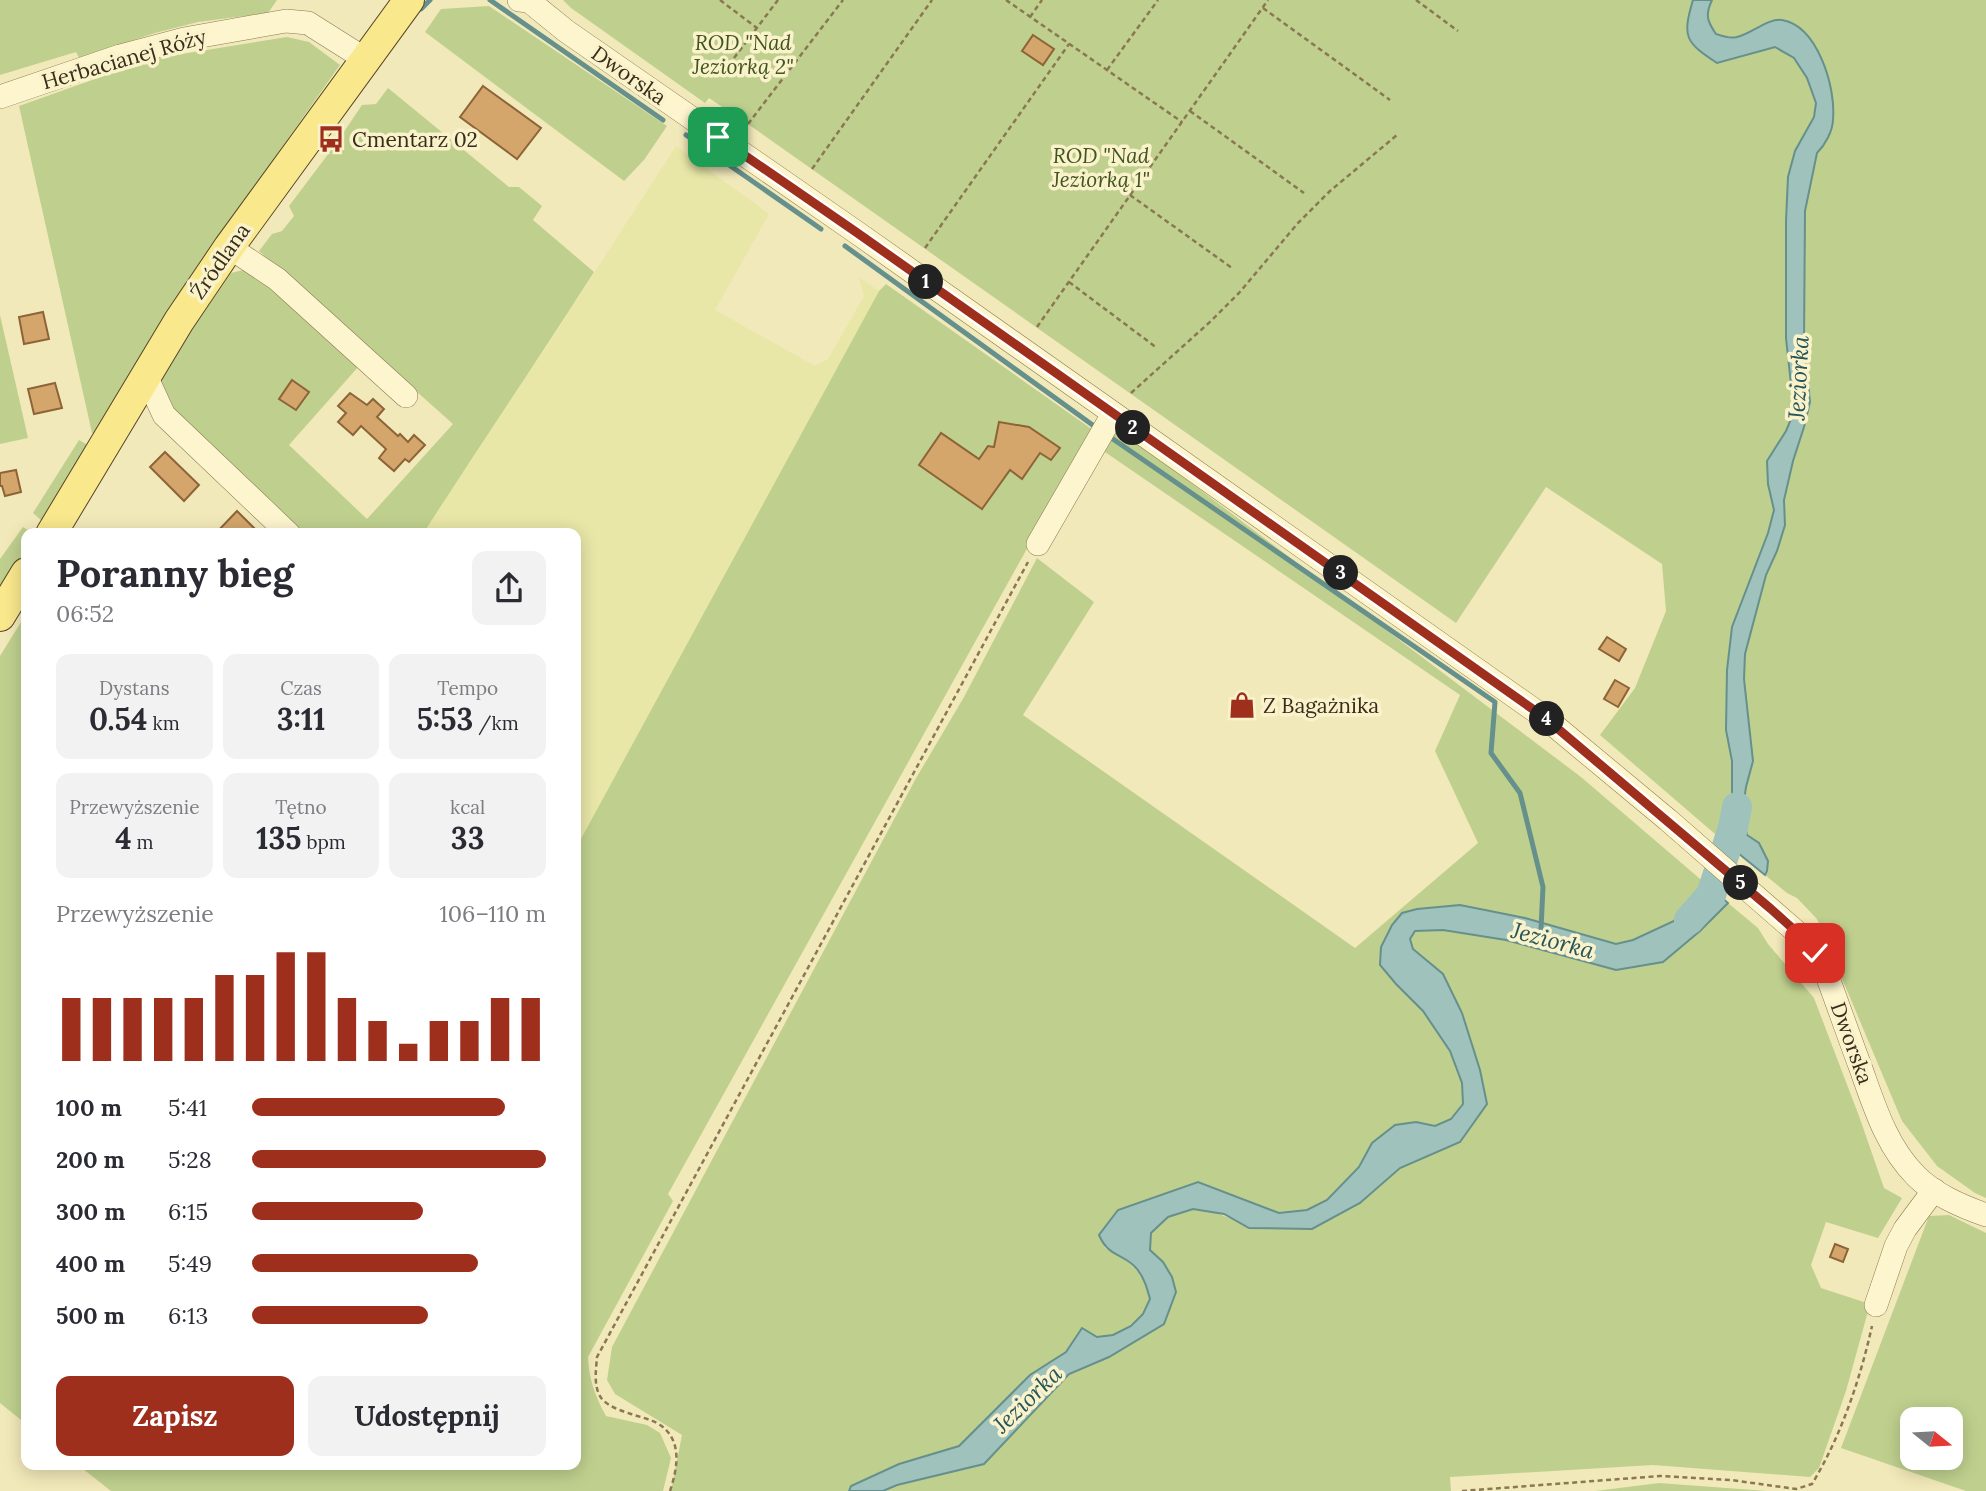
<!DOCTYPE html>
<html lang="pl">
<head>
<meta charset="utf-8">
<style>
	:root { --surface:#fff; --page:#f2f2f3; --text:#2b2b33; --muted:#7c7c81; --accent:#9f2f1d }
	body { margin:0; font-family:Lora,serif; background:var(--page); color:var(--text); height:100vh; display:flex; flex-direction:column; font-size:26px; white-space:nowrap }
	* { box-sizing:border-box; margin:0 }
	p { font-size:23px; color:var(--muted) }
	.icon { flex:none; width:38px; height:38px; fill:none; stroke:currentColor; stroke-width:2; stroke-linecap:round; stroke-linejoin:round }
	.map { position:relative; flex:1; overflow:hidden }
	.side { position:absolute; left:21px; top:528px; width:560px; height:942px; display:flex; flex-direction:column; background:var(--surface); border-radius:14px; box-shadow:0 4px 18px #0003 }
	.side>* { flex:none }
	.needle { width:46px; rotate:108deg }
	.fabs { position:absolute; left:1900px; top:1407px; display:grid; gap:14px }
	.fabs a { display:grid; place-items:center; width:63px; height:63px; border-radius:14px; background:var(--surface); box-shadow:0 4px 18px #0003; font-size:35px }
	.pin { position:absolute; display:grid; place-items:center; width:60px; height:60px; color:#fff; margin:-30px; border-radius:14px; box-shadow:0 4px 10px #0006 }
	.km { position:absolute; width:35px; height:35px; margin:-18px; border-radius:50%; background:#222; color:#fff; font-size:19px; line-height:35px; text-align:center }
	.round { display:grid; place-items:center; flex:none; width:74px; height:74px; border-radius:14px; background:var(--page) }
	.headline { display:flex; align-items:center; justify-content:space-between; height:119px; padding:0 35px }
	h1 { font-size:38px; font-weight:800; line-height:52px }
	.figures { display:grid; grid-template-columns:repeat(3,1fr); gap:10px; height:119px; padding:7px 35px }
	.figures div { display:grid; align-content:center; border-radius:14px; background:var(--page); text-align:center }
	.figures b { font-size:30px; font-weight:800 }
	.figures small { font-size:19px; font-weight:400 }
	.figures p { font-size:19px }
	.chart { height:196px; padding:14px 35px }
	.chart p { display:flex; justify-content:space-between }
	.chart svg { width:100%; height:126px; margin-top:7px; stroke:var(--accent); stroke-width:6 }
	.primary-button { display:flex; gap:14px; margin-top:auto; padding:14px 35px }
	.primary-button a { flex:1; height:80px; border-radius:14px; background:var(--accent); color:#fff; font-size:28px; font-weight:800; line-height:80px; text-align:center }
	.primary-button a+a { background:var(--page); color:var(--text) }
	ul { padding:0 35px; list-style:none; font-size:23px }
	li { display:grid; grid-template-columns:112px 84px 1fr; align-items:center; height:52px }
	li i { height:18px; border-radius:9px; background:var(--accent) }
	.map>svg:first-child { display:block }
	.farmland { fill:#e8e7a7 }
	.green { fill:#bfd08e; fill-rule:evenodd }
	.water { fill:#9fc2bd; stroke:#66908c; stroke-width:2 }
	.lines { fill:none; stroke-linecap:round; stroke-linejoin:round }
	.stream { stroke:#66908c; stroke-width:5 }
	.river { stroke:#9fc2bd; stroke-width:30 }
	.building { fill:#d4a66c; stroke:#8c6437; stroke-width:2 }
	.minor-casing { stroke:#8a7853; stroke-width:24 }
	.major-casing { stroke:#574528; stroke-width:32 }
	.path { stroke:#8a7853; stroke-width:2.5; stroke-dasharray:5 3.5; stroke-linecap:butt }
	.minor { stroke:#fcf5ce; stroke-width:23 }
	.major { stroke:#fae88d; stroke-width:30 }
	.route-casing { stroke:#fff; stroke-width:14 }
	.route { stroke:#9f2f1d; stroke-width:9 }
	.labels { text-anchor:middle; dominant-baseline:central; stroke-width:7; stroke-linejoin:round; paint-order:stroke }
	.park-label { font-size:21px; font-style:italic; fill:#40561e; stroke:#f9f2cb }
	.street-label { font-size:21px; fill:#382c1a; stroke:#f9f2cb }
	.poi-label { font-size:21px; fill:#382c1a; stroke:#f9f2cb; text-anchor:start }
	.water-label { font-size:23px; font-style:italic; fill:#275559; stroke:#f9f2cb }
</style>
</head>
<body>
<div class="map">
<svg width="1986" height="1491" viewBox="0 0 1986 1491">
	<rect width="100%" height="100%" fill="#f2e9ba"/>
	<path class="farmland" d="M676,146L769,214L715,310L815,366L828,359L864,296L859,277L879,291L576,848V534H423L479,446L545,349Z"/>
	<g class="green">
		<path d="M0,0H277L268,13L198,22L155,33L79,58L76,52L0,75Z"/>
		<path d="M563,0H1693C1682,37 1684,42 1717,63L1775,46L1794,57L1807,78L1816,103L1814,117L1806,134L1786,221V338L1794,412L1768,484L1774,510L1768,533L1732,627L1727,670L1726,730L1732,761V796L1722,840L1600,735L1635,688L1666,611L1662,564L1546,487L1456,623L755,129L709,98L705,103L571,8Z"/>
		<path d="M1712,0H1986V1198L1975,1193L1937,1166L1902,1121L1817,919L1797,898L1787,893L1765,875C1772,858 1760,844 1747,835L1742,814L1746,787L1753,761L1744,679L1745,654L1766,575L1777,551L1785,526L1784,500L1793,461L1804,427L1810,402L1804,342L1805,211L1817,153C1851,114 1823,72 1805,33L1735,38L1715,34C1707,21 1705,15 1712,0Z"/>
		<path d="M489,6L667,126L644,160L624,181L425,32L441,9Z"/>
		<path d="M287,37L309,42L340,65L184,286L96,433H92L19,106L151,59Z"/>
		<path d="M388,88L509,187H519L542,206L533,220L594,272C538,360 479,446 423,534H301L167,407L162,392V379L181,346L231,273L247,269L359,366L289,445L367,519L453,424L259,251L272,234L282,231L294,216L289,206L335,145L362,105L376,104Z"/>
		<path d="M886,284L1093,430L668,1194L673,1201L588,1357C589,1380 595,1396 606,1416L647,1425L660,1433L671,1458L663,1491H111L78,1465H576V848L879,291Z"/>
		<path d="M0,315L28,438L0,444Z"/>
		<path d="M1115,430H1121L1581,777L1706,884L1674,921L1633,940L1616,944L1525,918L1460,905L1417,909L1380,965L1396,984L1423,1011L1450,1051L1462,1083L1463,1104L1451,1119L1435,1126L1416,1122L1372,1143L1359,1167L1326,1200L1307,1210L1279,1213L1198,1182L1104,1247C1133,1265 1139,1266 1150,1299L1143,1314L1131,1326L1113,1335L1097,1337L1082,1328L1066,1352L1030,1375L959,1446L899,1464L851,1486L849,1491H671L682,1435L615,1394L607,1380L612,1347L915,780L964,697L1037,558L1094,602L1023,715L1355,948L1478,843L1435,751L1460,695L1102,450Z"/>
		<path d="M79,440L86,444L88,449L42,521L33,513Z"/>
		<path d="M23,527L34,534H26V551L0,592V559Z"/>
		<path d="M26,614V1424L0,1403V656Z"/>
		<path d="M1728,903L1758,928L1768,944L1814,998L1859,1116L1884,1188L1902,1198L1878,1238L1826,1222L1811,1265L1821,1288L1870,1304L1846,1391L1819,1468L1810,1477L1653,1465L1450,1477L1451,1491H883L897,1485L1029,1415L1069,1374L1109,1357L1164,1324L1163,1262L1150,1251L1151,1233C1156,1228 1162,1221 1168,1217C1196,1201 1224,1214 1249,1228L1360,1203L1400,1168L1460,1142L1487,1104L1480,1070L1462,1013L1443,974L1413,949L1410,939L1415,931L1443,930L1506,940L1528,947L1663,962L1700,931Z"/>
		<path d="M1949,1215L1986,1233V1491H1966L1841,1448L1929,1216ZM1913,1419H1951V1458H1913Z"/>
		<path d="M1659,1483L1767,1491H1595Z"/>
	</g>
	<g class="water">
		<path d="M1693,0H1712C1705,15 1707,21 1716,34C1722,36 1730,39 1737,37C1751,34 1768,18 1782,20C1818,26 1836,88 1833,119C1833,131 1825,145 1817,153L1805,211L1804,342L1810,402L1804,427L1793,461L1784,500L1785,525L1777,551L1766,575L1745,654L1744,679L1753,761L1746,787L1742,814L1747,835L1759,843L1768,861L1767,871L1765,875L1722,840L1732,796V761L1726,730L1727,670L1732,627L1768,533L1774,510L1768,484L1767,461L1786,431L1794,412L1786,338V221L1788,177L1795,151L1814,117L1816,103L1807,78L1794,58L1775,47L1717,63C1685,42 1682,37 1693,0Z"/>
		<path d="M1706,884L1728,903L1700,931L1663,962L1616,970L1506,940L1443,930L1415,931L1410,939L1413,949L1443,974L1462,1013L1480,1070L1487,1104L1460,1142L1400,1168L1360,1203L1312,1229L1249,1228L1224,1214L1193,1209L1168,1217L1151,1233L1150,1250L1163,1262L1172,1277L1176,1292L1164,1324L1109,1357L1069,1374L984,1464L897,1485L883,1491H849L851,1486L899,1464L959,1446L1030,1375L1066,1352L1082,1328L1097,1337L1113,1335L1131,1326L1143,1314L1150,1299C1147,1288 1144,1277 1136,1268C1123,1253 1109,1258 1099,1235L1118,1210L1198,1182L1279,1213L1307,1210L1327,1200L1359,1167L1372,1143L1395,1125L1416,1122L1435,1126L1451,1119L1463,1104L1462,1083L1450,1051L1423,1011L1396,984L1380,965L1381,947L1392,925L1402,913L1417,909L1460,905L1525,918L1616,944L1633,940L1674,921Z"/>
	</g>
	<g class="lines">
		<g class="stream">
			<path d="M490,0L663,120"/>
			<path d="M417,7L421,9L430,0"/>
			<path d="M686,135L821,229"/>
			<path d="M845,246L1094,426"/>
			<path d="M1110,437L1495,702L1491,753L1520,793L1543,887L1541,929"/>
		</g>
		<path class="river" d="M1689,920L1711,895L1733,828L1737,807"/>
	</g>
	<g class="building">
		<path d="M1033,35L1054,49L1043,65L1022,51Z"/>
		<path d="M483,86L541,128L517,159L460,117Z"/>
		<path d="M43,312L49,339L24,344L19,317Z"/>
		<path d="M292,380L309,392L296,410L279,399Z"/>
		<path d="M55,383L62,408L34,414L28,389Z"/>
		<path d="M350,393L367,405L373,399L384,409L377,417L398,436L400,434L408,442L414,435L425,445L409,462L405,459L394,471L379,458L386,449L361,426L353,435L338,422L346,413L338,406Z"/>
		<path d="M999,422L1029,427L1060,448L1051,460L1040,453L1022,479L1010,470L982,509L919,465L941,433L979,459L988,446L994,447Z"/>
		<path d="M165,452L199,485L184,501L150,467Z"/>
		<path d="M16,470L21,492L5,496L2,486H0V473Z"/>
		<path d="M237,511L260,534H215Z"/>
		<path d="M1607,637L1626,649L1619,661L1599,649Z"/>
		<path d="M1615,680L1629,688L1618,707L1604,699Z"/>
		<path d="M1835,1244L1848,1249L1843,1262L1830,1257Z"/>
	</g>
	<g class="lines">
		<defs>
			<g id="minor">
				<path d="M519,0L529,1L566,31L856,232L1544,717L1668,820L1801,936L1815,953L1825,970C1837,1002 1848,1034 1860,1066C1874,1105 1886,1146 1916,1176C1935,1195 1961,1206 1986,1215"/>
				<path d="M0,97L120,56L184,39L286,21L308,23L365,59"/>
				<path d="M229,247L277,279L406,396"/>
				<path d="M146,376L164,415L289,534"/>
				<path d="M1038,544L1113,414"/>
				<path d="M1876,1305L1896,1246L1905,1229L1934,1190"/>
			</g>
			<g id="major">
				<path d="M51,534L179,321L229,247L409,0"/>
				<path d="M0,616L26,573"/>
			</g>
		</defs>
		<use href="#minor" class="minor-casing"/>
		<use href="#major" class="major-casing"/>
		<g class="path">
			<path d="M720,0L757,28"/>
			<path d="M1006,0L1182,122"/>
			<path d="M1416,0L1458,31"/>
			<path d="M1263,8L1390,100"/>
			<path d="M1030,17L1042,0"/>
			<path d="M734,58L778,0"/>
			<path d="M1107,70L1158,0"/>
			<path d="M1190,111L1304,193"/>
			<path d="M748,124L843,0"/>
			<path d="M812,169L932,0"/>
			<path d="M1130,195L1232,268"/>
			<path d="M925,248L1069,44"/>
			<path d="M1069,282L1157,348"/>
			<path d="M1037,327L1268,0"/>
			<path d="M1131,393L1211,321L1239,293L1298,223L1330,191L1397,135"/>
			<path d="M670,1491C678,1467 683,1438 657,1423C649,1419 640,1417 631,1414C622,1411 609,1407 602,1399C593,1388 596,1370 597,1357L1028,562"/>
			<path d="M1462,1491L1660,1476L1731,1480L1796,1489L1812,1484C1841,1436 1860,1380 1872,1326"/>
		</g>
		<use href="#minor" class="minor"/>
		<use href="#major" class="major"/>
	</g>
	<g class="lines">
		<defs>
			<path id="route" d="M718,137L856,232L1544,717L1771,909L1801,936L1815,953"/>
		</defs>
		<use href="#route" class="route-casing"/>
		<use href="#route" class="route"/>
	</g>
	<defs>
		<symbol id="bus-bare" viewBox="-9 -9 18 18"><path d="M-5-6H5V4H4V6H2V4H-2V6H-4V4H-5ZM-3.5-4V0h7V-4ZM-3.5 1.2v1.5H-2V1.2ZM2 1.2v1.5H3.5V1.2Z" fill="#9f2f1d" stroke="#f9f2cb" stroke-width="2.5" paint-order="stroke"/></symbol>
		<symbol id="shop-bare" viewBox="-9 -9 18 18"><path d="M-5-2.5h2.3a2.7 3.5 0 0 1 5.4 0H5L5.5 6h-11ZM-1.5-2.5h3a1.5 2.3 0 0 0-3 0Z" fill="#9f2f1d" stroke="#f9f2cb" stroke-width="2.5" paint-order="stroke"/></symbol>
	</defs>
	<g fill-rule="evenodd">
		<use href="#bus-bare" x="312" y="120" width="38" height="38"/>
		<use href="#shop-bare" x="1223" y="686" width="38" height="38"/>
	</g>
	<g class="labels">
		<g class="park-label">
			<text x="743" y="42">ROD "Nad<tspan x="743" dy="24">Jeziorką 2"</tspan></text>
			<text x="1101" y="155">ROD "Nad<tspan x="1101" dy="24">Jeziorką 1"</tspan></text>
		</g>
		<g class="street-label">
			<text transform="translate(124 59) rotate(-16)">Herbacianej Róży</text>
			<text transform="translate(629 75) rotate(35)">Dworska</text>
			<text transform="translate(220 261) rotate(-55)">Źródlana</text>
			<text transform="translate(1852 1043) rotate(70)">Dworska</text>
		</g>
		<g class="poi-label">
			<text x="352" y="139">Cmentarz 02</text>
			<text x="1263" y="705">Z Bagażnika</text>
		</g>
		<g class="water-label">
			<text transform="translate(1798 378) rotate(-87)">Jeziorka</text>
			<text transform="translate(1553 940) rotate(15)">Jeziorka</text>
			<text transform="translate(1027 1399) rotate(-44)">Jeziorka</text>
		</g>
	</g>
</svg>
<div class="fabs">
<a><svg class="needle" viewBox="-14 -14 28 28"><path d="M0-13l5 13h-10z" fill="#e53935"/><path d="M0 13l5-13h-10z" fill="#7c7c81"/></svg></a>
</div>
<div class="pin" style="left:718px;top:137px;background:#1e9e55"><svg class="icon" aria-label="arrive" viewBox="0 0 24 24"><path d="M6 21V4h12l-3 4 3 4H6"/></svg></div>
<div class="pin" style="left:1815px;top:953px;background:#d93025"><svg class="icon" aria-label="check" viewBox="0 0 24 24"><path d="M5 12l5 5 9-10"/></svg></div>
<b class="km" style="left:926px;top:282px">1</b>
<b class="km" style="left:1133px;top:428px">2</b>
<b class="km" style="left:1341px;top:573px">3</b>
<b class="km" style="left:1547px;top:719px">4</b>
<b class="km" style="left:1741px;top:883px">5</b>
<section class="side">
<div class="headline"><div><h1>Poranny bieg</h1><p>06:52</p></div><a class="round"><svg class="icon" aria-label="share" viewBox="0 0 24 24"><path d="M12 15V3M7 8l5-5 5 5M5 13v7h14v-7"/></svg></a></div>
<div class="figures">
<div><p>Dystans</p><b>0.54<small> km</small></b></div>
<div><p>Czas</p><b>3:11</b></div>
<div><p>Tempo</p><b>5:53<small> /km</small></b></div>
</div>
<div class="figures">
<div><p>Przewyższenie</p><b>4<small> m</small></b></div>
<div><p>Tętno</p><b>135<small> bpm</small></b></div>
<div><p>kcal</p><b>33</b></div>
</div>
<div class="chart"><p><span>Przewyższenie</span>106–110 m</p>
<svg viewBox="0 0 160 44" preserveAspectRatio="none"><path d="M5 44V22M15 44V22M25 44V22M35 44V22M45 44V22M55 44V14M65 44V14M75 44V6M85 44V6M95 44V22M105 44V30M115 44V38M125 44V30M135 44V30M145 44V22M155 44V22"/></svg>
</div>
<ul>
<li><b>100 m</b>5:41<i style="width:86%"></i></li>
<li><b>200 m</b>5:28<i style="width:100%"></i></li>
<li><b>300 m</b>6:15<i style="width:58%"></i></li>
<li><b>400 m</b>5:49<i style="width:77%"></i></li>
<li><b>500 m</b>6:13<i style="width:60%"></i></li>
</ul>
<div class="primary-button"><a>Zapisz</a><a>Udostępnij</a></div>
</section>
</div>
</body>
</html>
